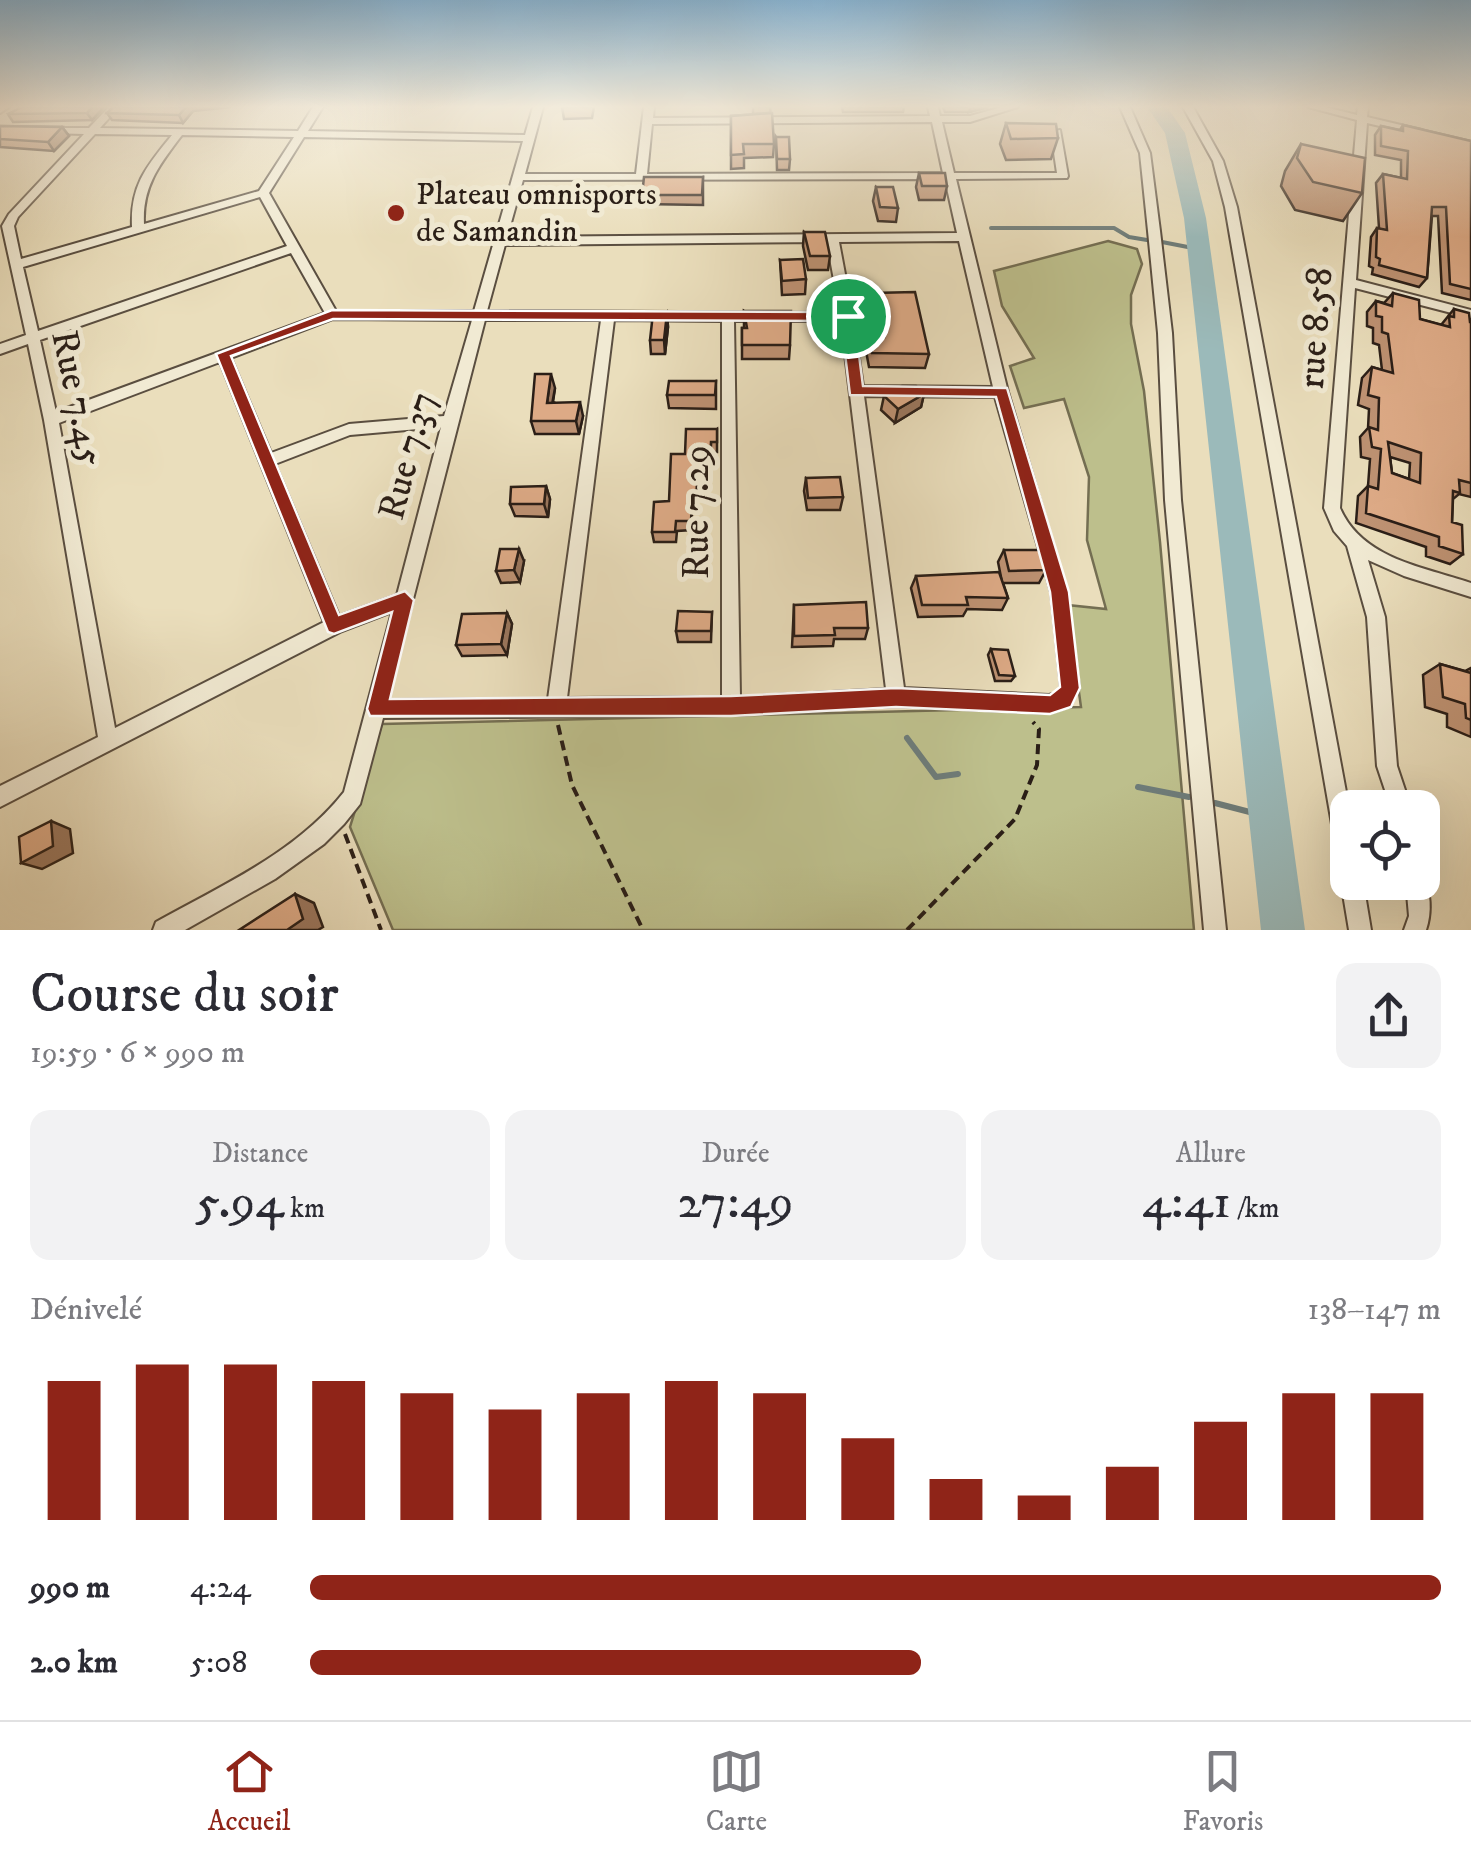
<!DOCTYPE html>
<html lang="fr">
<head>
<meta charset="utf-8">
<style>
	:root { --surface:#fff; --page:#f2f2f3; --text:#2b2b33; --muted:#7c7c81; --line:#e1e1e2; --accent:#8f2418 }
	body { margin:0; font-family:"IM FELL DW Pica",serif; background:var(--page); color:var(--text); height:100vh; display:flex; flex-direction:column; font-size:38px; white-space:nowrap }
	* { box-sizing:border-box; margin:0 }
	p { font-size:32px; color:var(--muted) }
	.icon { flex:none; width:55px; height:55px; fill:none; stroke:currentColor; stroke-width:2; stroke-linecap:round; stroke-linejoin:round }
	.map { position:relative; height:930px; overflow:hidden }
	.drawer { display:flex; flex-direction:column; background:var(--surface); flex:1 }
	.drawer>* { flex:none }
	.buttons { position:absolute; left:1330px; top:790px; display:grid; gap:20px }
	.buttons a { display:grid; place-items:center; width:110px; height:110px; border-radius:20px; background:var(--surface); box-shadow:0 10px 40px #0002; font-size:50px }
	.pin { position:absolute; display:grid; place-items:center; width:85px; height:85px; color:#fff; margin:-42px; border:5px solid #fff; border-radius:50%; box-shadow:0 2px 10px #0007 }
	.round { display:grid; place-items:center; flex:none; width:105px; height:105px; border-radius:20px; background:var(--page) }
	.summary { display:flex; align-items:center; justify-content:space-between; height:170px; padding:0 30px }
	h1 { font-size:55px; font-weight:600; line-height:75px }
	.stats { display:grid; grid-template-columns:repeat(3,1fr); gap:15px; height:170px; padding:10px 30px }
	.stats div { display:grid; align-content:center; border-radius:20px; background:var(--page); text-align:center }
	.stats b { font-size:50px; font-weight:600 }
	.stats small { font-size:28px; font-weight:400 }
	.stats p { font-size:28px }
	.chart { height:280px; padding:20px 30px }
	.chart p { display:flex; justify-content:space-between }
	.chart svg { width:100%; height:180px; margin-top:10px; stroke:var(--accent); stroke-width:6 }
	ul { padding:0 30px; list-style:none; font-size:32px }
	li { display:grid; grid-template-columns:160px 120px 1fr; align-items:center; height:75px }
	li i { height:25px; border-radius:12px; background:var(--accent) }
	.tabs { display:flex; justify-content:space-around; align-items:center; height:140px; border-top:2px solid var(--line); background:var(--surface); font-size:28px; color:var(--muted) }
	.tabs a { display:grid; justify-items:center; gap:5px }
	.tabs .active { color:var(--accent) }
	.map>svg:first-child { display:block }
	.green { fill:#bdbf8c; stroke:#746e52; stroke-width:2.5 }
	.lines { fill:none; stroke-linecap:round; stroke-linejoin:round }
	.stream-far1 { stroke:#6e7c79; stroke-width:4 }
	.stream { stroke:#6e7c79; stroke-width:6 }
	.river { fill:#9bbaba; fill-rule:evenodd }
	.minor-casing { stroke:#5a4e40; stroke-width:4 }
	.path { stroke:#2a1e17; stroke-width:4; stroke-dasharray:10 6; stroke-linecap:butt }
	.minor { fill:#f1ead3; fill-rule:evenodd }
	.wall { fill:#be9273; stroke:#2a1e17; stroke-width:2.5; fill-rule:evenodd }
	.shaded-wall { fill:#9b775e; stroke:#2a1e17; stroke-width:2.5 }
	.building { fill:#ddaa86; stroke:#2a1e17; stroke-width:2.5; fill-rule:evenodd }
	.route { fill:#8f2418; stroke:#fff; stroke-width:2.5; fill-rule:evenodd }
	.poi-dot { fill:#8f2418; stroke:#f1ead3; stroke-width:4 }
	.labels { text-anchor:middle; dominant-baseline:central; stroke-width:10; stroke-linejoin:round; paint-order:stroke }
	.far-poi-label { font-size:32px; fill:#2a1e17; stroke:#f1ead3; text-anchor:start }
	.street-label { font-size:38px; fill:#2a1e17; stroke:#f1ead3 }
</style>
</head>
<body>
<div class="map">
<svg width="1471" height="930" viewBox="0 0 1471 930">
	<rect width="100%" height="100%" fill="#eadebc"/>
	<filter id="stains"><feTurbulence type="fractalNoise" baseFrequency=".002" numOctaves="4"/><feColorMatrix values="0 0 0 0 .2 0 0 0 0 .09 0 0 0 0 .02 0 0 0 .5 -.17"/></filter>
	<radialGradient id="worn" r=".72"><stop offset=".6" stop-color="#630" stop-opacity="0"/><stop offset="1" stop-color="#630" stop-opacity=".3"/></radialGradient>
	<path class="green" d="M1108,241L1137,249L1142,264L1131,295V324L1144,391L1160,542L1194,930H393L350,827L382,724L1081,707L1067,605L1106,609L1087,540L1089,477L1064,399L1024,408L1010,366L1034,358L1002,306L994,271Z"/>
	<g class="lines">
		<g class="stream-far1">
			<path d="M991,228H1114L1129,237L1147,240"/>
			<path d="M1162,242L1198,249"/>
		</g>
		<g class="stream">
			<path d="M907,738L936,777L958,774"/>
			<path d="M1138,787L1189,797"/>
			<path d="M1215,803L1269,817"/>
		</g>
		<path class="river" d="M1147,107H1167L1185,133L1206,218L1305,930H1261L1184,218L1165,133Z"/>
		<defs>
			<g id="minor">
				<path d="M0,107H9L0,113Z"/>
				<path d="M109,107H119L100,128L298,131L313,107H323L308,131L525,135L533,107H543L525,174H636L644,107H654L653,118L930,116L928,107H938L940,116H970L1002,107H1018L970,122H942L954,173H1057L1051,132L1060,130L1068,176L1067,178L956,179L1008,392L1067,592L1079,688L1070,706L1049,713L896,706L731,715L383,718L360,804L344,824L324,844L275,879L185,930H153L156,922C222,885 296,853 344,792L392,612L340,632L0,807V786L98,737L44,420L28,344L0,354V344L26,335L2,226L9,214L84,134L48,133L43,130L44,128H89ZM932,122L943,173L647,174L652,124ZM95,134L172,135C147,166 130,185 132,227L21,259L14,226L18,217ZM182,135L294,137L259,191L144,224C142,186 160,164 182,135ZM304,137L523,141L474,311H336L269,193ZM945,179L957,233L507,237L523,180ZM260,197L287,246L38,331L23,267ZM959,241L993,387L863,386L853,317L839,242ZM827,242L840,313L487,311L505,245ZM291,253L325,313L56,412L40,340ZM333,319L472,320L444,416L349,424L271,453L231,358ZM485,320H601L548,699L387,700ZM614,320L722,321V697L567,698ZM734,321H841L886,689L740,697ZM220,362L324,622L115,728L59,423ZM864,396L995,397L1051,592L1061,687L1057,693L1049,695L904,688ZM441,427L397,595L339,616L275,464L350,435Z"/>
				<path d="M1120,107H1130L1150,153L1160,231L1172,333L1181,500L1226,930H1204L1165,500L1158,333L1148,231L1140,153Z"/>
				<path d="M1183,107H1193L1223,161L1237,207L1349,808L1348,869L1341,866L1338,859L1225,207L1213,161Z"/>
				<path d="M1308,107H1325L1357,115L1358,107H1368L1367,117L1422,130V134L1418,135L1367,123L1356,280L1471,310V318L1355,288L1340,508C1362,559 1424,567 1471,583V597L1404,576L1368,560L1385,617L1397,766L1411,808H1391L1377,766L1367,617L1347,546L1334,531L1324,508L1357,120Z"/>
				<path d="M1348,873V882H1363L1371,930H1349L1341,882Z"/>
				<path d="M1422,874C1431,890 1432,913 1426,930H1404L1409,916L1406,882H1422Z"/>
			</g>
		</defs>
		<use href="#minor" class="minor-casing"/>
		<g class="path">
			<path d="M558,725L572,785L643,930"/>
			<path d="M345,834L381,930"/>
			<path d="M907,930L1015,819L1037,765L1039,729L1033,722"/>
		</g>
		<use href="#minor" class="minor"/>
	</g>
	<g class="wall">
		<path d="M104,107L92,120L13,122L8,114Z"/>
		<path d="M562,107H594L592,118L564,119Z"/>
		<path d="M753,107H770L774,144L773,157L744,158V168L731,169V116L769,113L753,114Z"/>
		<path d="M842,107H904L903,112H843Z"/>
		<path d="M943,107H988L969,112H945Z"/>
		<path d="M193,111L183,123L112,120L107,113Z"/>
		<path d="M1006,123L1058,138L1051,159L1006,160L1000,144Z"/>
		<path d="M1403,125L1471,141V300L1442,293L1438,216H1432L1427,278L1419,287L1372,274L1373,268L1369,266L1371,237L1377,228H1379L1376,183L1383,174L1401,178V160L1375,155V135L1381,126L1400,130Z"/>
		<path d="M0,126L62,127L69,136L54,151L0,147Z"/>
		<path d="M776,137L790,159L789,170H777Z"/>
		<path d="M1301,144L1362,193L1343,221L1295,210L1281,186L1285,171Z"/>
		<path d="M919,173L947,186L944,200H919L916,187Z"/>
		<path d="M703,177V205L643,204L642,195Z"/>
		<path d="M876,187L898,208L896,222L878,221L873,201Z"/>
		<path d="M804,232L830,256L828,270H808L803,246Z"/>
		<path d="M780,260L806,279L805,294L782,295Z"/>
		<path d="M873,293L929,354L925,368L869,367L866,351L869,337H878L871,307Z"/>
		<path d="M1393,293L1420,319L1441,325L1454,309L1471,322V497L1459,494L1453,499L1452,522L1463,554L1450,564L1426,556V547L1356,523L1358,496L1368,486L1370,459L1361,457L1360,437L1368,428L1369,409L1358,405L1362,378L1372,367L1382,370L1379,345L1373,343V328L1367,326V312L1376,301L1384,303ZM1390,457L1410,463L1409,479L1392,473Z"/>
		<path d="M744,311L790,345L789,359H742V328H744Z"/>
		<path d="M667,313L668,327L665,354H651L650,340Z"/>
		<path d="M716,381V409L669,408L667,395Z"/>
		<path d="M555,388L553,402L583,416L579,434H535L531,421Z"/>
		<path d="M924,394L921,407L895,423L881,410L884,396Z"/>
		<path d="M717,429V452H711L710,471L698,476L697,510H692V530L677,531L676,542H654L652,532L669,501L685,454Z"/>
		<path d="M806,478L843,497L840,510H807L804,491Z"/>
		<path d="M546,486L550,499L548,517L515,516L510,504Z"/>
		<path d="M1004,550L1046,570L1039,583H1003L1008,598L1002,610L967,609L963,616L918,617L911,588L916,576L1002,582L998,562Z"/>
		<path d="M524,561L520,582L501,583L496,571Z"/>
		<path d="M794,605L868,628L865,639H834L833,646L792,647Z"/>
		<path d="M712,612L711,642H678L676,631Z"/>
		<path d="M507,613L512,624L507,655L462,656L456,645Z"/>
		<path d="M991,649L1015,676L1011,681H995L988,655Z"/>
		<path d="M1440,664L1465,671L1471,668V737L1447,727V714L1425,707L1423,675Z"/>
	</g>
	<g class="shaded-wall">
		<path d="M92,107H104L92,120L87,113Z"/>
		<path d="M186,107H231L193,111L183,123L179,115Z"/>
		<path d="M971,107H988L969,112Z"/>
		<path d="M62,127L69,136L54,151L48,142Z"/>
		<path d="M667,313L668,327L665,354L664,340Z"/>
		<path d="M551,374L555,388L550,416L547,403Z"/>
		<path d="M924,394L921,407L895,423L898,409Z"/>
		<path d="M580,402L583,416L579,434L576,421Z"/>
		<path d="M711,442L710,471L698,476L697,510L698,466Z"/>
		<path d="M546,486L550,499L548,517L544,504Z"/>
		<path d="M519,549L524,561L520,582L514,570Z"/>
		<path d="M507,613L512,624L507,655L501,644Z"/>
		<path d="M51,821L70,829L73,853L42,869L21,863Z"/>
		<path d="M295,894L314,903L323,927L318,930H287Z"/>
	</g>
	<g class="building">
		<path d="M22,107H92L87,113L8,114Z"/>
		<path d="M113,107H186L179,115L107,113Z"/>
		<path d="M772,113L774,144H743L744,154L731,155V116Z"/>
		<path d="M1006,123L1056,124L1058,138L1011,139Z"/>
		<path d="M1403,125L1471,141V289L1450,284L1446,207H1432L1427,278L1379,265L1380,259L1376,257L1377,228L1387,230L1383,174L1407,179L1408,151L1381,146V126L1403,131Z"/>
		<path d="M0,126L62,127L48,142L0,139Z"/>
		<path d="M776,137H789L790,159H777Z"/>
		<path d="M1301,144L1365,158L1362,193L1313,182L1297,158Z"/>
		<path d="M919,173H945L947,186H922Z"/>
		<path d="M644,177H703L702,195H642Z"/>
		<path d="M876,187H893L898,208L880,207Z"/>
		<path d="M804,232H825L830,256H810Z"/>
		<path d="M803,259L806,279L782,281L780,260Z"/>
		<path d="M915,292L929,354L872,353L869,337H884L873,293Z"/>
		<path d="M1393,293L1419,300L1420,319L1450,327L1449,316L1454,317V309L1469,313L1470,322H1471V483L1459,480L1460,493L1453,491L1452,522L1462,525L1463,554L1439,546V537L1366,513L1368,486L1378,489L1381,449L1372,447L1369,427L1378,430L1379,398L1368,395L1372,367L1393,373L1388,334L1382,332V317L1376,316V301L1392,306ZM1388,442L1421,453L1420,483L1392,473Z"/>
		<path d="M744,311H791L790,345H742V328H747Z"/>
		<path d="M653,313H667L664,340H650Z"/>
		<path d="M535,374H551L547,403L580,402L576,421H531Z"/>
		<path d="M669,381H716L715,395H667Z"/>
		<path d="M902,386H916L924,394L898,409L884,396Z"/>
		<path d="M686,429H717V442H711L710,461L698,466L696,500H692L691,521H676L675,532H652L654,502L669,501L671,454H685Z"/>
		<path d="M840,477L843,497L808,498L806,478Z"/>
		<path d="M546,486L544,504H510L511,487Z"/>
		<path d="M500,549H519L514,570L496,571Z"/>
		<path d="M1004,550H1040L1046,570L1009,571Z"/>
		<path d="M999,572L1008,598L966,597L968,605H922L916,576Z"/>
		<path d="M866,602L868,628H834L835,635L794,636V605Z"/>
		<path d="M678,611L712,612L711,631H676Z"/>
		<path d="M507,613L501,644L456,645L462,614Z"/>
		<path d="M991,649L1008,650L1015,676L999,675Z"/>
		<path d="M1440,664L1471,673V720L1466,718L1465,704L1443,697Z"/>
		<path d="M51,821L53,846L21,863L19,837Z"/>
		<path d="M295,894L303,919L287,930H239Z"/>
	</g>
	<linearGradient id="sky" x2="0" y2="1"><stop stop-color="#89b6d6"/><stop offset="0.45" stop-color="#f6f0e1"/><stop offset="1" stop-color="#f6f0e1" stop-opacity="0"/></linearGradient>
	<rect width="1471" height="237" fill="url(#sky)"/>
	<path class="route" d="M332,310L848,312L854,316L863,386L1007,388L1069,592L1080,688L1071,707L1050,714L896,707L731,716H370L367,709L392,612L334,634L328,632L216,354ZM333,319L841,321L850,395L996,397L1050,592L1060,687L1050,695L896,688L731,696L390,699L414,600L405,591L339,615L231,356Z"/>
	<circle class="poi-dot" cx="396" cy="213" r="10"/>
	<g class="labels">
		<g class="far-poi-label">
			<text x="416" y="195">Plateau omnisports<tspan x="416" dy="37">de Samandin</tspan></text>
		</g>
		<g class="street-label">
			<text transform="translate(1316 328) rotate(-86)">rue 8.58</text>
			<text transform="translate(77 398) rotate(78)">Rue 7.45</text>
			<text transform="translate(408 456) rotate(-75)">Rue 7.37</text>
			<text transform="translate(697 512) rotate(-90)">Rue 7.29</text>
		</g>
	</g>
	<rect width="100%" height="100%" filter="url(#stains)"/>
	<rect width="100%" height="100%" fill="url(#worn)"/>
</svg>
<div class="buttons">
<a><svg class="icon" aria-label="locate" viewBox="0 0 24 24"><circle cx="12" cy="12" r="6"/><path d="M12 2v4M12 18v4M2 12h4M18 12h4"/></svg></a>
</div>
<div class="pin" style="left:848px;top:316px;background:#1e9e55"><svg class="icon" aria-label="arrive" viewBox="0 0 24 24"><path d="M6 21V4h12l-3 4 3 4H6"/></svg></div>
</div>
<section class="drawer">
<div class="summary"><div><h1>Course du soir</h1><p>19:59 · 6 × 990 m</p></div><a class="round"><svg class="icon" aria-label="share" viewBox="0 0 24 24"><path d="M12 15V3M7 8l5-5 5 5M5 13v7h14v-7"/></svg></a></div>
<div class="stats">
<div><p>Distance</p><b>5.94<small> km</small></b></div>
<div><p>Durée</p><b>27:49</b></div>
<div><p>Allure</p><b>4:41<small> /km</small></b></div>
</div>
<div class="chart"><p><span>Dénivelé</span>138–147 m</p>
<svg viewBox="0 0 160 44" preserveAspectRatio="none"><path d="M5 44V10M15 44V6M25 44V6M35 44V10M45 44V13M55 44V17M65 44V13M75 44V10M85 44V13M95 44V24M105 44V34M115 44V38M125 44V31M135 44V20M145 44V13M155 44V13"/></svg>
</div>
<ul>
<li><b>990 m</b>4:24<i style="width:100%"></i></li>
<li><b>2.0 km</b>5:08<i style="width:54%"></i></li>
</ul>
</section>
<nav class="tabs">
<a class="active"><svg class="icon" aria-label="home" viewBox="0 0 24 24"><path d="M3 11l9-7 9 7M6 9v11h12V9"/></svg>Accueil</a>
<a><svg class="icon" aria-label="map" viewBox="0 0 24 24"><path d="M3 6l6-2 6 2 6-2v14l-6 2-6-2-6 2zM9 4v14M15 6v14"/></svg>Carte</a>
<a><svg class="icon" aria-label="saved" viewBox="0 0 24 24"><path d="M7 4h10v16l-5-4-5 4z"/></svg>Favoris</a>
</nav>
</body>
</html>
